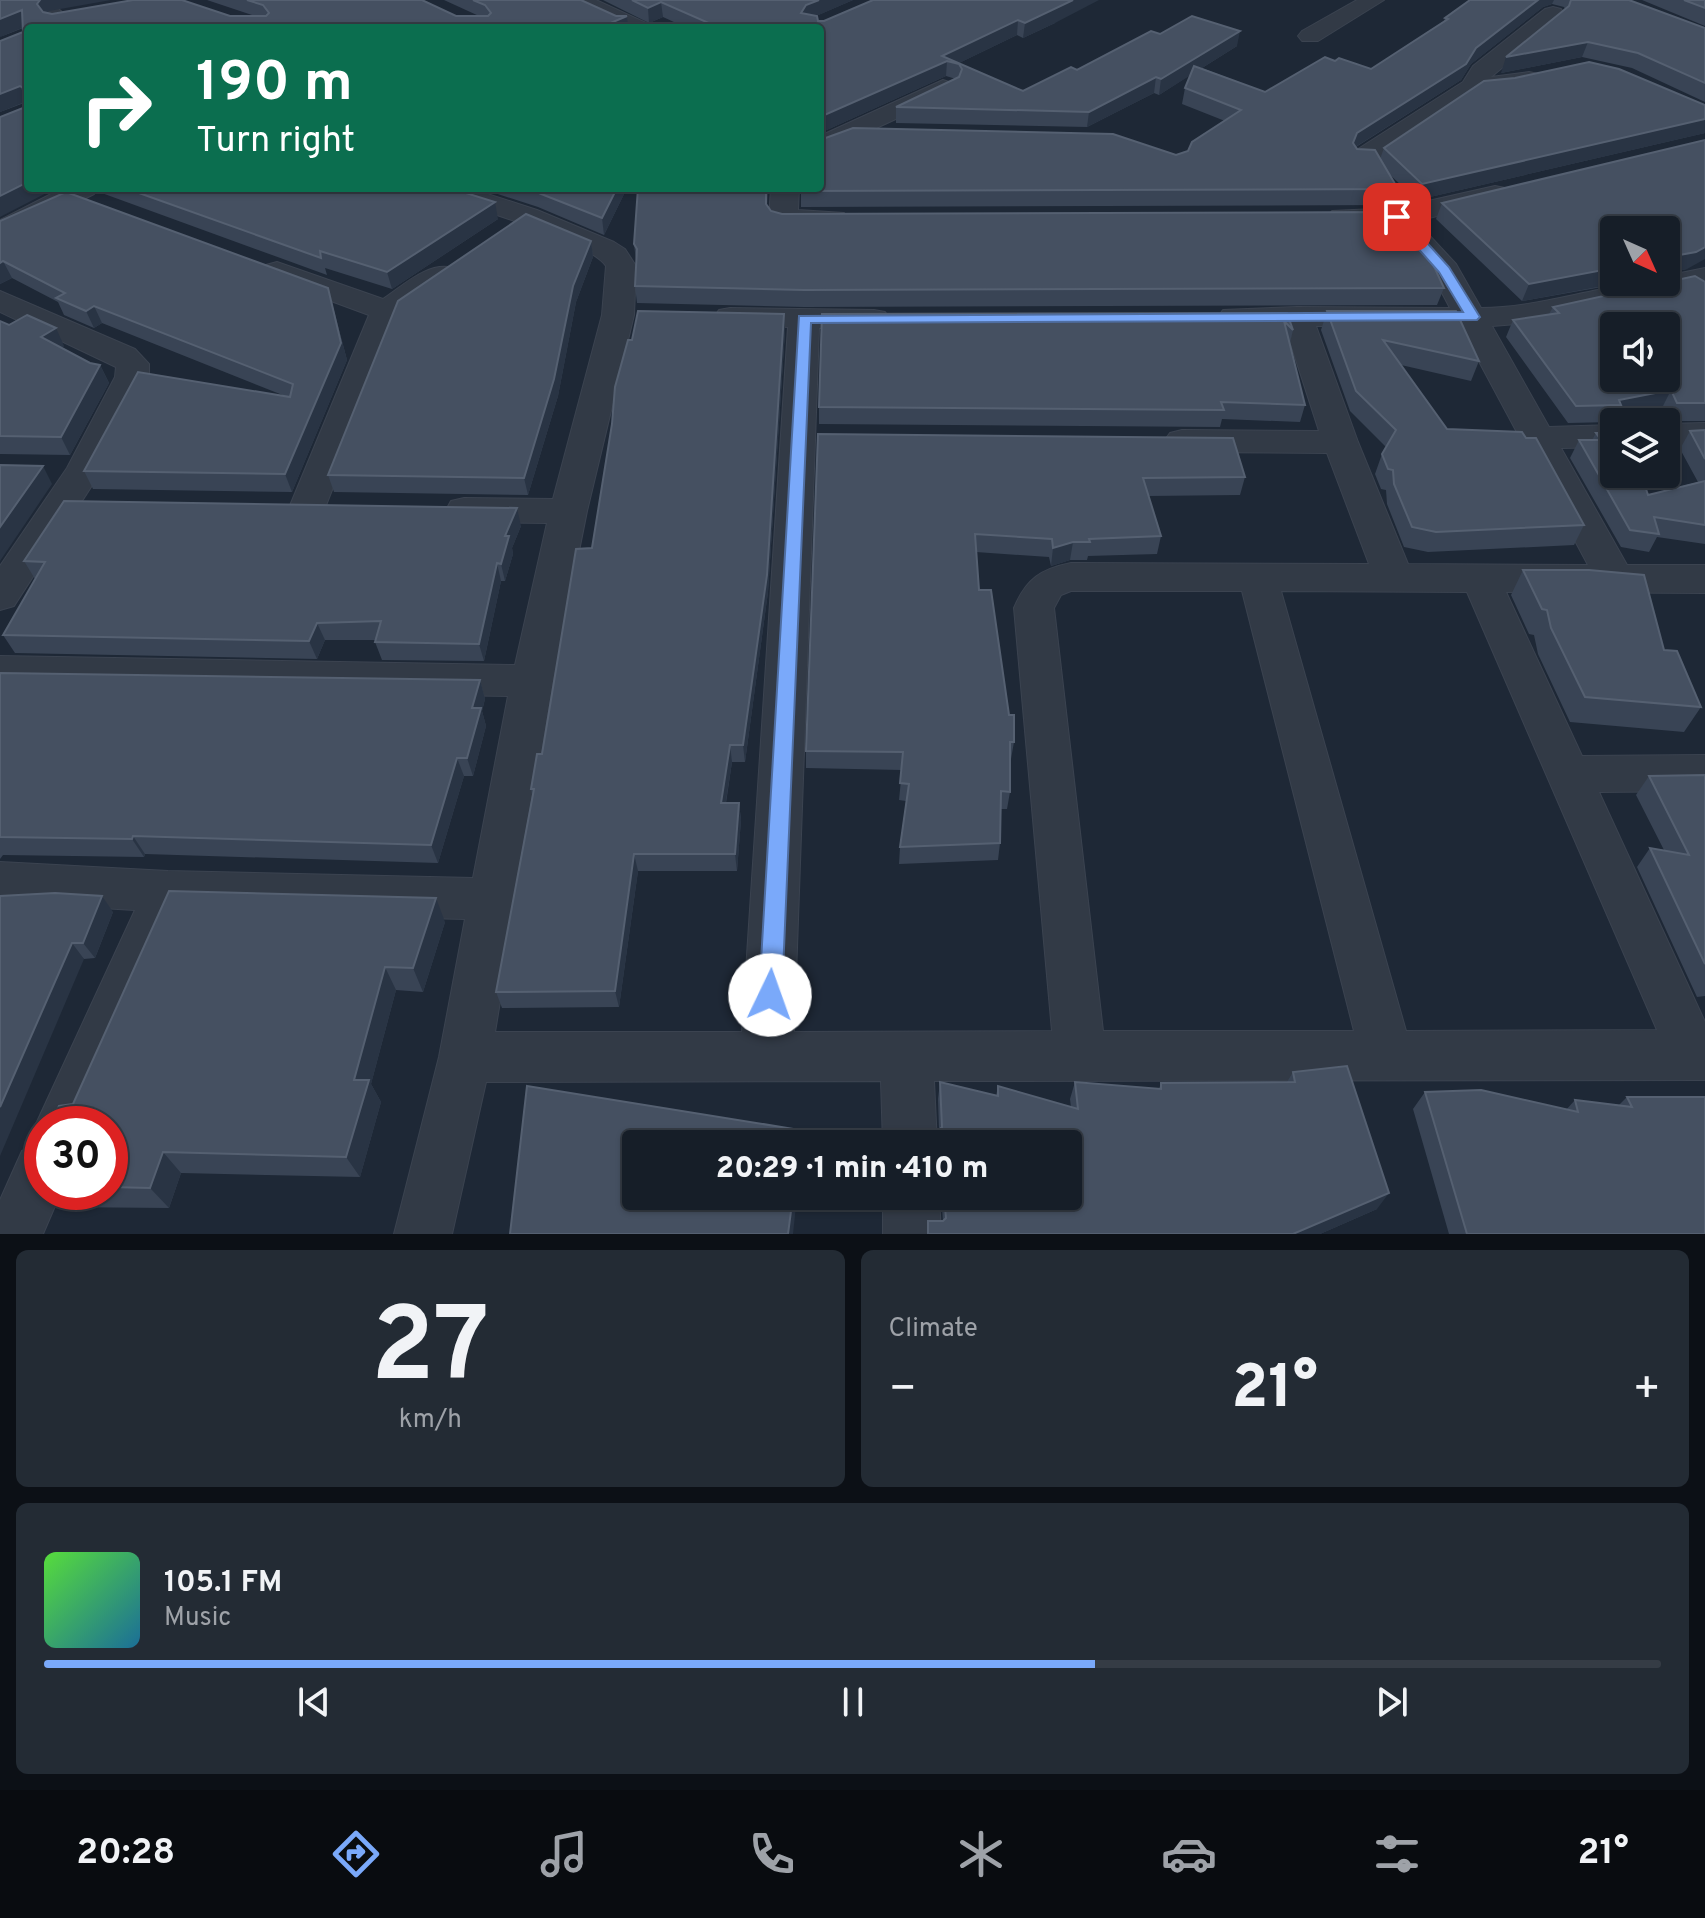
<!DOCTYPE html>
<meta charset="utf-8">
<style>
:root{--surface:#161e28;--page:#232b34;--text:#f1f3f6;--muted:#9ea2a8;--line:#353c45;--accent:#7aa9fa}
body{margin:0;font-family:Overpass,sans-serif;background:var(--page);color:var(--text);height:100vh;display:flex;flex-direction:column;font-size:30px;white-space:nowrap}
*{box-sizing:border-box;margin:0}
p{font-size:26px;color:var(--muted)}
.icon{flex:none;width:44px;height:44px;fill:none;stroke:currentColor;stroke-width:2;stroke-linecap:round;stroke-linejoin:round}
.map{position:relative;height:1234px;overflow:hidden}
.sheet{display:flex;flex-direction:column;gap:16px;padding:16px;background:#0c1016;flex:1}
.sheet>*{flex:none}
.guide{position:absolute;left:24px;top:24px;width:800px;height:168px;border-radius:8px;box-shadow:0 2px 6px #0004,0 0 0 2px var(--line);background:#0b6e4f;color:#fff;overflow:hidden}
.needle{width:52px;rotate:135deg}
.tools{position:absolute;left:1600px;top:216px;display:grid;gap:16px}
.tools a{display:grid;place-items:center;width:80px;height:80px;border-radius:8px;background:var(--surface);box-shadow:0 2px 6px #0004,0 0 0 2px var(--line);font-size:40px}
.speed{position:absolute;left:24px;top:1106px;display:flex;gap:16px;font-size:40px;font-weight:700;text-align:center}
.speed>*{display:grid;place-content:center;width:104px;height:104px;border-radius:50%;background:var(--surface);box-shadow:0 2px 6px #0004,0 0 0 2px var(--line);line-height:1}
.speed .limit{border:12px solid #d22;background:#fff;color:#111}
.pin{position:absolute;display:grid;place-items:center;width:68px;height:68px;color:#fff;margin:-34px;border-radius:16px;box-shadow:0 4px 12px #0006}
.me{position:absolute;width:88px;margin:-44px;rotate:3deg;stroke-linejoin:round;filter:drop-shadow(0 0 6px #0008)}
.turn{display:flex;align-items:center;gap:28px;height:168px;padding:0 40px;font-size:36px}
.turn .icon{width:104px;height:104px;stroke-width:2.5}
.turn b{display:block;font-size:56px;line-height:68px}
.big{font-size:60px;font-weight:800;line-height:1.1}
.sheet .widget{flex:1;display:flex;flex-direction:column;justify-content:center;gap:12px;min-width:0;padding:0 28px;border-radius:12px;background:var(--page)}
.sheet .dial{align-items:center;gap:0}
.dial b{font-size:104px;line-height:1}
.song{display:flex;align-items:center;gap:24px}
.cover{width:96px;height:96px;border-radius:12px;background:linear-gradient(135deg,hsl(110 70% 55%),hsl(200 70% 35%))}
.played{height:8px;border-radius:4px;background:linear-gradient(90deg,var(--accent) 65%,var(--line) 65%)}
.keys{display:flex;justify-content:space-around;direction:ltr}
.heat{display:flex;justify-content:space-between;align-items:center;font-size:44px;direction:ltr}
.sheet .tiles{flex:1;display:grid;gap:16px;grid-template-columns:1fr 1fr}
.widget:last-child{grid-column:span 2}
.trip{position:absolute;left:622px;top:1130px;width:460px;height:80px;border-radius:8px;background:var(--surface);box-shadow:0 2px 6px #0004,0 0 0 2px var(--line);font-weight:800;line-height:80px;text-align:center}
.dock{display:flex;height:128px;justify-content:space-around;align-items:center;background:#090c10;color:var(--muted)}
.dock .icon{width:56px;height:56px}
.dock .on{color:var(--accent)}
.dock b{font-size:36px;color:var(--text)}
.map>svg:first-child{display:block}
.lines{fill:none;stroke-linecap:round;stroke-linejoin:round}
.minor-casing{stroke:#3b4350;stroke-width:2}
.minor{fill:#323a46;fill-rule:evenodd}
.wall{fill:#394455}
.shaded-wall{fill:#293444}
.building{fill:#455061;stroke:#556071;stroke-width:2;fill-rule:evenodd}
.route{fill:#7aa9fa;stroke:#4f6ea2;stroke-width:2}
</style>
<div class="map">
<svg width="1705" height="1234" viewBox="0 0 1705 1234">
<rect width="100%" height="100%" fill="#1e2836"/>
<g class="lines">
<defs>
<g id="minor">
<polygon points="23,0 48,0 70,19 59,28 29,28 42,18"/>
<polygon points="566,0 596,0 646,23 650,28 619,28 569,5"/>
<polygon points="1357,0 1384,0 1318,41 1302,41 1298,36 1302,31"/>
<polygon points="1553,7 1561,9 1564,14 1561,19 1491,77 1529,72 1538,74 1541,79 1538,84 1479,94 1375,163 1355,163 1351,157 1355,151 1463,82 1473,66 1545,9"/>
<polygon points="943,80 952,83 956,88 952,93 820,154 820,136"/>
<path d="M1495 186 1505 188 1509 194 1505 200 1416 221 1456 264 1481 308C1544 308 1604 282 1666 282V276L1705 268V286L1540 322 1492 326 1549 427 1614 425V447L1561 448 1627 565H1705V593L1506 592 1582 756 1705 755V791L1599 792 1705 1022V1080L934 1081 937 1144H883L881 1081 486 1082 452 1234H394L439 1057 465 919 183 912 90 1124H42V1139L36 1124 135 910 0 902V862L168 871 473 878 508 696 0 688V656L515 665 547 523 464 522 451 519 446 510 451 501 464 498 553 499 602 315 606 266C590 241 465 205 431 194L427 188H469L537 210 614 242 625 249 636 266 634 315 587 511 553 681 495 1032H742L788 327 719 324 714 317 719 310 730 308 874 310 885 312 890 319 885 326 874 328H819L794 1032 1052 1031 1014 608C1026 579 1041 569 1071 563L1369 564 1327 453 1182 452 1170 449 1164 441 1170 433 1182 430 1319 431 1285 326 1223 324 1218 317 1223 310 1297 307 1450 308 1432 274 1389 226 1332 223 1328 217 1332 211 1397 208ZM1316 326H1460L1588 565 1408 564 1358 442ZM1071 591H1242L1354 1031H1103L1054 608 1061 595ZM1281 591 1467 592 1657 1030 1406 1031Z"/>
<polygon points="63,188 98,188 94,194 0,241 0,220"/>
<polygon points="771,188 799,188 798,210 844,213 848,219 844,225 834,228 773,225 769,219"/>
<path d="M277 262 383 299C403 286 428 261 453 268L457 274 453 280 400 316 325 508 320 517 307 520 294 517 289 508 369 315 266 277 262 271 266 265Z"/>
<polygon points="0,291 135,349 149,364 149,377 102,470 14,606 0,610 0,566 67,468 115,377 116,367 0,312"/>
<polygon points="1705,423 1705,445 1666,446 1666,424"/>
<polygon points="42,1143 42,1192 61,1192 43,1234 0,1234 0,1200 22,1151"/>
<polygon points="883,1196 939,1196 941,1234 883,1234"/>
</g>
</defs>
<use href="#minor" class="minor-casing"/>
<use href="#minor" class="minor"/>
</g>
<g class="wall">
<polygon points="207,0 422,0 456,16 479,16 444,0 581,0 616,16 28,28 28,188 24,103 0,112 0,41 23,32 23,28 0,37 49,11 48,13 52,14 255,16"/>
<polygon points="603,0 853,0 816,16 818,21 824,21 872,0 1055,23 1023,38 1017,35 959,63 1023,91 1077,70 1160,34 1237,46 1202,68 1265,92 1335,61 1371,69 1444,21 1445,18 1470,0 1629,0 1705,28 1705,102 1632,68 1582,57 1501,73 1565,9 1564,7 1552,4 1543,7 1471,64 1461,80 1356,147 1380,159 1384,148 1705,105 1705,133 1417,200 1388,173 1398,189 1392,205 801,207 801,188 1176,155 1188,151 1225,121 1182,104 1185,88 1190,75 1159,95 1154,93 1087,127 896,123 896,107 956,79 946,76 820,133 820,28 687,28 663,17 649,23"/>
<polygon points="1642,0 1705,0 1705,26"/>
<polygon points="1705,140 1687,269 1666,273 1666,230 1614,230 1614,282 1630,282 1522,301 1436,219 1442,203"/>
<polygon points="97,188 450,188 498,219 392,289 325,268 327,275 99,192"/>
<polygon points="479,188 627,188 604,235 538,207"/>
<polygon points="638,188 768,188 767,206 771,211 782,214 1444,288 1437,305 804,307 637,303 635,286 636,261 634,244"/>
<polygon points="0,221 328,288 347,360 292,492 93,489 84,471 285,396 102,323 94,328 64,315 58,302 12,278 0,284"/>
<polygon points="591,241 593,257 576,302 558,396 528,495 334,492 328,475"/>
<polygon points="1705,282 1705,421 1668,421 1662,408 1615,417 1612,422 1568,423 1506,337 1513,320 1549,314 1553,307"/>
<polygon points="1327,311 1479,361 1471,381 1401,365 1447,429 1584,525 1574,545 1428,552 1404,547 1387,504 1386,490 1381,489 1375,474 1382,454 1386,447 1350,411 1321,330"/>
<polygon points="1287,313 1293,330 1290,343 1305,405 1300,422 1222,419 1220,427 819,424 819,407"/>
<polygon points="784,314 785,331 768,592 745,762 732,762 726,803 739,803 741,820 737,871 638,871 619,1007 502,1008 496,992 532,795 531,789 542,754 592,548 632,340"/>
<polygon points="0,321 9,325 64,346 61,348 90,363 100,365 109,383 70,455 0,454"/>
<polygon points="1705,430 1705,544 1657,537 1649,552 1621,547 1570,458 1579,440 1592,440 1596,433 1648,495 1698,482 1680,449 1690,431"/>
<polygon points="818,434 1245,477 1240,495 1148,496 1161,536 1157,554 1088,556 1087,560 1070,560 1051,566 1049,557 976,552 979,590 1014,742 1011,759 1010,759 1010,792 1007,809 1001,809 1000,843 998,860 899,864 900,847 906,801 899,800 902,770 806,768 806,751"/>
<polygon points="521,526 512,548 513,554 505,581 501,581 484,661 382,660 375,642 376,640 325,640 317,659 15,653 3,635 35,579 24,561"/>
<polygon points="1523,570 1664,650 1701,707 1684,732 1570,722 1538,654 1534,635 1529,634 1511,595"/>
<polygon points="0,673 480,680 485,699 482,711 486,726 473,776 464,776 438,863 145,854 144,857 3,855 0,859"/>
<polygon points="1705,775 1705,996 1697,997 1637,867 1650,848 1664,850 1636,795 1649,776"/>
<polygon points="0,896 113,912 95,958 84,959"/>
<polygon points="445,922 423,992 396,990 371,1084 381,1102 360,1177 181,1173 169,1208 58,1207 36,1187 40,1176 32,1169 42,1145 42,1192 110,1192 110,1124 73,1104"/>
<polygon points="1293,1072 1377,1209 1320,1234 927,1234 928,1221 943,1221 941,1196 1068,1196 1068,1144 923,1144 925,1130 939,1130 938,1099 940,1082 996,1096 998,1086 1071,1107 1070,1099 1075,1082 1159,1089 1161,1083 1287,1082"/>
<polygon points="1425,1092 1566,1110 1575,1100 1619,1105 1627,1097 1705,1234 1449,1234 1413,1109"/>
</g>
<g class="shaded-wall">
<polygon points="40,0 111,0 49,11 43,19 37,4"/>
<polygon points="819,0 853,0 807,20 801,13 806,5"/>
<polygon points="1073,0 1099,0 1055,23 1023,38 1025,23"/>
<polygon points="1538,0 1554,0 1552,4 1543,7 1471,64 1461,80 1352,149 1353,143 1357,133 1476,48"/>
<polygon points="661,2 663,17 649,23 648,8"/>
<polygon points="22,10 29,25 0,37 0,19"/>
<polygon points="627,16 628,28 599,28"/>
<polygon points="1018,20 1017,35 957,64 947,61 946,76 820,133 820,117 942,56"/>
<polygon points="1240,31 1237,46 1159,95 1161,79"/>
<polygon points="1588,42 1582,57 1501,73 1506,57"/>
<polygon points="1156,77 1154,93 1087,127 1089,112"/>
<polygon points="20,86 27,101 0,112 0,94"/>
<polygon points="1705,119 1705,133 1417,200 1422,184"/>
<polygon points="28,182 28,188 56,188 0,217 0,196"/>
<polygon points="617,188 627,188 604,235 602,218"/>
<polygon points="495,202 498,219 392,289 387,272"/>
<polygon points="591,241 593,257 576,302 558,396 528,495 524,478 573,286"/>
<polygon points="1705,247 1705,259 1687,269 1666,273 1674,256"/>
<polygon points="3,261 12,278 0,284 0,263"/>
<polygon points="1614,268 1614,282 1620,282 1619,283 1522,301 1529,284"/>
<polygon points="328,288 347,360 292,492 285,474"/>
<polygon points="94,306 102,323 94,328 86,311"/>
<polygon points="784,314 785,331 768,592 745,762 743,745"/>
<polygon points="56,328 64,346 50,354 41,337"/>
<polygon points="100,365 109,383 70,455 61,437"/>
<polygon points="1671,390 1662,408 1615,417 1621,405 1619,400"/>
<polygon points="43,466 52,484 0,561 0,527"/>
<polygon points="517,508 521,526 512,548 513,554 505,581 501,564 505,536"/>
<polygon points="1073,542 1070,560 1051,566 1053,548"/>
<polygon points="497,563 501,581 484,661 479,644"/>
<polygon points="317,623 325,640 317,659 309,641"/>
<polygon points="480,680 485,699 482,711 486,726 473,776 467,758 472,708"/>
<polygon points="730,745 732,762 723,820 721,803"/>
<polygon points="457,758 464,776 438,863 431,845"/>
<polygon points="739,803 741,820 737,871 735,854"/>
<polygon points="133,836 145,854 144,857 132,839"/>
<polygon points="634,854 638,871 619,1007 615,991"/>
<polygon points="102,896 113,912 95,958 83,943"/>
<polygon points="436,898 445,922 423,992 413,968"/>
<polygon points="72,943 84,959 0,1156 0,1107"/>
<polygon points="385,967 396,990 371,1084 381,1102 360,1177 346,1157 354,1080"/>
<polygon points="163,1152 181,1173 169,1208 150,1188"/>
<polygon points="1389,1193 1377,1209 1320,1234 1293,1234"/>
<polygon points="793,1196 797,1196 793,1234 788,1234"/>
</g>
<g class="building">
<polygon points="0,0 40,0 37,4 43,12 52,14 133,0 182,0 230,16 266,16 269,13 263,5 247,0 422,0 456,16 488,16 491,13 485,5 473,0 581,0 616,16 627,16 599,28 28,28 28,182 0,196 0,117 23,108 24,88 20,86 0,94 0,41 23,32 22,10 0,19"/>
<polygon points="632,0 819,0 806,5 801,13 817,16 818,21 824,21 873,0 1073,0 1025,23 1018,20 942,56 1023,91 1071,67 1077,70 1151,31 1160,34 1192,16 1240,31 1161,79 1156,77 1089,112 896,107 959,77 962,69 959,64 947,61 820,117 820,28 720,28 661,2 648,8"/>
<polygon points="1470,0 1538,0 1476,48 1466,64 1357,133 1353,143 1357,149 1375,150 1398,189 801,191 801,188 820,188 820,140 853,128 1113,134 1176,155 1188,151 1192,142 1241,110 1185,88 1194,66 1265,92 1325,57 1335,61 1339,58 1371,69 1448,19 1445,18"/>
<polygon points="1571,0 1629,0 1705,28 1705,83 1638,53 1588,42 1506,57 1569,6"/>
<polygon points="1684,0 1705,0 1705,8"/>
<polygon points="1589,62 1619,69 1705,105 1705,119 1422,184 1384,148 1484,81 1515,78"/>
<polygon points="1705,140 1705,247 1696,252 1674,256 1671,262 1666,263 1666,230 1614,230 1614,268 1529,284 1442,203"/>
<polygon points="125,188 450,188 495,202 387,272 320,251 321,258"/>
<polygon points="526,188 617,188 602,218"/>
<polygon points="638,188 766,188 766,204 771,211 782,214 1393,212 1425,247 1444,288 804,290 635,286 637,249 634,244"/>
<polygon points="66,192 328,288 341,343 285,474 84,471 138,372 290,397 293,384 94,306 86,311 56,298 65,293 3,261 0,263 0,221"/>
<polygon points="526,214 591,241 573,286 554,379 524,478 328,475 398,301"/>
<path d="M1695 276 1705 282V403H1677L1671 390 1619 400 1621 405 1576 406 1513 320 1559 313 1553 307ZM1614 326H1666V378H1614Z"/>
<polygon points="638,311 784,314 767,575 743,745 730,745 721,803 739,803 735,854 634,854 615,991 496,992 534,789 531,789 537,754 542,754 576,549 592,548 612,424 615,387 628,340 632,340"/>
<polygon points="1327,311 1456,311 1479,361 1383,340 1447,429 1522,432 1526,438 1536,438 1584,525 1436,532 1412,527 1394,484 1393,470 1388,469 1382,454 1396,430 1356,391"/>
<polygon points="1287,313 1293,330 1284,321 1305,405 1221,402 1224,410 819,407 822,314"/>
<polygon points="27,315 56,328 41,337 90,363 100,365 61,437 0,436 0,321 9,325"/>
<polygon points="1705,430 1705,459 1690,431"/>
<polygon points="1596,433 1614,433 1614,474 1641,474 1648,495 1705,481 1705,525 1654,517 1659,534 1630,530 1579,440 1601,440"/>
<polygon points="818,434 1233,438 1245,477 1143,478 1161,536 1089,539 1090,542 1073,542 1053,548 1052,539 975,534 979,590 991,590 1009,715 1014,715 1014,742 1010,742 1010,792 1001,791 1000,843 900,847 909,784 900,783 903,752 806,751"/>
<polygon points="0,465 43,466 0,527"/>
<polygon points="64,501 517,508 505,536 509,536 501,564 497,563 479,644 375,642 381,621 317,623 309,641 3,635 45,562 24,561"/>
<polygon points="1523,570 1589,570 1644,575 1664,650 1677,651 1701,707 1585,697 1551,628 1547,610 1542,609"/>
<polygon points="0,673 480,680 472,708 481,708 467,758 457,758 431,845 133,836 132,839 0,837"/>
<polygon points="1705,775 1705,964 1650,848 1689,855 1649,776"/>
<polygon points="169,891 436,898 413,968 385,967 354,1080 369,1080 346,1157 163,1152 150,1188 110,1187 110,1124 51,1124 59,1106 73,1104"/>
<polygon points="55,893 102,896 83,943 72,943 0,1107 0,896"/>
<polygon points="1347,1066 1389,1193 1293,1234 928,1234 928,1221 943,1221 946,1218 944,1196 1068,1196 1068,1144 925,1144 925,1130 939,1130 942,1127 940,1082 998,1096 998,1086 1078,1109 1075,1082 1161,1089 1161,1083 1295,1082 1293,1072"/>
<polygon points="527,1086 800,1130 798,1144 636,1144 636,1196 793,1196 788,1234 510,1234"/>
<polygon points="1481,1090 1578,1112 1575,1100 1632,1107 1627,1097 1705,1097 1705,1234 1467,1234 1425,1092"/>
<polygon points="42,1145 42,1171 32,1169"/>
<polygon points="42,1172 42,1187 36,1187"/>
</g>
<polygon class="route" points="1397,213 1401,214 1449,267 1480,317 1477,320 811,323 782,995 778,1002 770,1005 762,1002 759,995 799,316 1463,312 1439,272 1390,217"/>
</svg>
<div class="tools">
<a><svg class="needle" viewBox="-14 -14 28 28"><path d="M0-13l5 13h-10z" fill="#e53935"/><path d="M0 13l5-13h-10z" fill="#9ea2a8"/></svg></a>
<a><svg class="icon" aria-label="sound" viewBox="0 0 24 24"><path d="M4 9h4l5-4v14l-5-4H4zM17 9q2 3 0 6"/></svg></a>
<a><svg class="icon" aria-label="layers" viewBox="0 0 24 24"><path d="M12 4l9 5-9 5-9-5zM3 14l9 5 9-5"/></svg></a>
</div>
<div class="speed"><div class="limit">30</div></div>
<div class="pin" style="left:1397px;top:217px;background:#d93025"><svg class="icon" aria-label="arrive" viewBox="0 0 24 24"><path d="M6 21V4h12l-3 4 3 4H6"/></svg></div>
<svg class="me" style="left:770px;top:995px" viewBox="-20 -20 40 40"><circle r="19" fill="#fff"/><path d="M0-13L10 11 0 6-10 11z" fill="#7aa9fa"/></svg>
<div class="trip">20:29 · 1 min · 410 m</div>
<div class="guide">
<div class="turn"><svg class="icon" aria-label="right" viewBox="0 0 24 24"><path d="M7 20v-9h11M14 6l5 5-5 5"/></svg><div><b>190 m</b>Turn right</div></div>
</div>
</div>
<section class="sheet">
<div class="tiles">
<div class="widget dial"><b>27</b><p>km/h</p></div>
<div class="widget"><p>Climate</p>
<div class="heat"><a>−</a><b class="big">21°</b><a>+</a></div>
</div>
<div class="widget">
<div class="song"><i class="cover"></i><div><b>105.1 FM</b><p>Music</p></div></div>
<div class="played"></div>
<div class="keys"><svg class="icon" aria-label="previous" viewBox="0 0 24 24"><path d="M18 5L8 12l10 7zM5 5v14"/></svg><svg class="icon" aria-label="pause" viewBox="0 0 24 24"><path d="M8 5v14M16 5v14"/></svg><svg class="icon" aria-label="next" viewBox="0 0 24 24"><path d="M6 5l10 7-10 7zM19 5v14"/></svg></div>
</div>
</div>
</section>
<nav class="dock">
<b>20:28</b>
<svg class="icon on" aria-label="directions" viewBox="0 0 24 24"><path d="M12 3l9 9-9 9-9-9zM9 14v-3h6M13 9l2 2-2 2"/></svg>
<svg class="icon" aria-label="music" viewBox="0 0 24 24"><path d="M9 18V5l10-2v13"/><circle cx="6" cy="18" r="3"/><circle cx="16" cy="16" r="3"/></svg>
<svg class="icon" aria-label="phone" viewBox="0 0 24 24"><path d="M5 4h4l2 5-3 2q2 4 5 5l2-3 5 2v4C11 20 4 13 5 4z"/></svg>
<svg class="icon" aria-label="climate" viewBox="0 0 24 24"><path d="M12 3v18M4 7l16 10M4 17L20 7"/></svg>
<svg class="icon" aria-label="car" viewBox="0 0 24 24"><path d="M5 17H2v-5l4-1 3-4h7l3 4 3 1v5h-3M9 17h6M6 11h13"/><circle cx="7" cy="17" r="2"/><circle cx="17" cy="17" r="2"/></svg>
<svg class="icon" aria-label="filters" viewBox="0 0 24 24"><path d="M4 7h16M4 17h16"/><circle cx="9" cy="7" r="2"/><circle cx="15" cy="17" r="2"/></svg>
<b>21°</b>
</nav>
